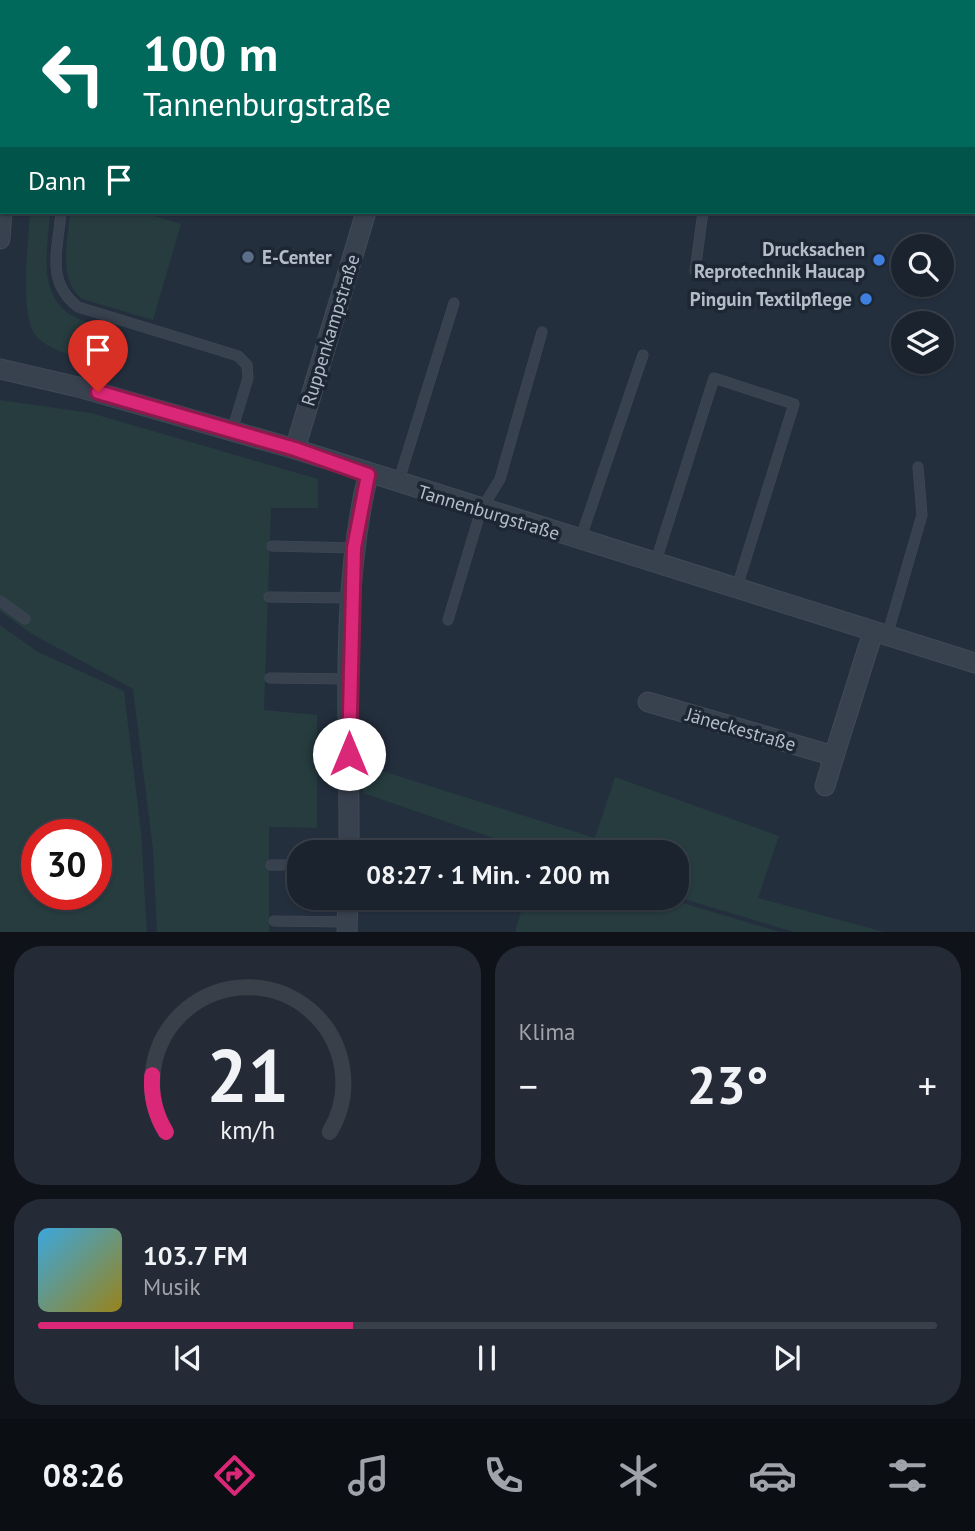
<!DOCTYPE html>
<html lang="de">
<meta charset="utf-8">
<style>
:root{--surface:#1b232e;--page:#242b36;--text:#f1f3f6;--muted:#a0a4aa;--line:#39404a;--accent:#db2777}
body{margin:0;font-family:"PT Sans",sans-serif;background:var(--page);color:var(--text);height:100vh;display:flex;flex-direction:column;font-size:26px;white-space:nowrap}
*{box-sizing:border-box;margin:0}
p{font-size:23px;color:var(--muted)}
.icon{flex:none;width:38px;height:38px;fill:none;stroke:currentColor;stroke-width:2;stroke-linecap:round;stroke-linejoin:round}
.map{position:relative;height:932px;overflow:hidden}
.panel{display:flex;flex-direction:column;gap:14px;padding:14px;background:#0f1319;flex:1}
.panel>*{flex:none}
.hud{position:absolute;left:0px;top:0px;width:976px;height:214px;box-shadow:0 2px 5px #0004,0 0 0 2px var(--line);background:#00695c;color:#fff;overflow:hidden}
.controls{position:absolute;left:891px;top:234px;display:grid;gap:14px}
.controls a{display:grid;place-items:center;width:63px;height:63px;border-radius:50%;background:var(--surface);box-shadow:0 2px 5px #0004,0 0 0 2px var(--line);font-size:35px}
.speed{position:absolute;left:21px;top:819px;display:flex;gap:14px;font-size:35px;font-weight:700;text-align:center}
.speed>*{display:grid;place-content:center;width:91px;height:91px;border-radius:50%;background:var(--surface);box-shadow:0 2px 5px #0004,0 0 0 2px var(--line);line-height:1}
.speed .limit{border:10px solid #d22;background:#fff;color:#111}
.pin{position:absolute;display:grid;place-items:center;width:60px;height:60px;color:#fff;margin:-72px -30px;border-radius:50% 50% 50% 0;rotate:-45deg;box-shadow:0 0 7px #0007}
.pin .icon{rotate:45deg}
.me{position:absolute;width:77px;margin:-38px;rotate:0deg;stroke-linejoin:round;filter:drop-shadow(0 0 5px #0008)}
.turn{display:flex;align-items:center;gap:24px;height:147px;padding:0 28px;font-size:32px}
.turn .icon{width:91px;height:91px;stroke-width:2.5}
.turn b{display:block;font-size:49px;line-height:60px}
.then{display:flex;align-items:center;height:66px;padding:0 28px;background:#0003;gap:14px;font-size:26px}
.big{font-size:52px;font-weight:700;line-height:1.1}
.panel .card{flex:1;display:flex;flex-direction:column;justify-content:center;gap:10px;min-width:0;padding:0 24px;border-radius:28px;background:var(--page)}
.panel .dial{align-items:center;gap:0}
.dial svg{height:182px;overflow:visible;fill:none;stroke:var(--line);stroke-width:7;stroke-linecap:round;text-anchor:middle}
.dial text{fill:var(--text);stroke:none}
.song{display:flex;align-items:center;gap:21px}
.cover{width:84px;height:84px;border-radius:10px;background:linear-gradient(135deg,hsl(200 70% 55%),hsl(50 70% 35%))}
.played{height:7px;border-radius:4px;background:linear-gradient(90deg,var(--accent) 35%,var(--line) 35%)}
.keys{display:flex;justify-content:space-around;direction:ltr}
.heat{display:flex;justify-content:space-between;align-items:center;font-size:38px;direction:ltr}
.panel .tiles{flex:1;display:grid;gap:14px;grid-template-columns:1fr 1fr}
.card:last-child{grid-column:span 2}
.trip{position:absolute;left:287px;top:840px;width:402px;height:70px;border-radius:28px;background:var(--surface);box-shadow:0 2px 5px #0004,0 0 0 2px var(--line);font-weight:700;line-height:70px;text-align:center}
.tabs{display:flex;height:112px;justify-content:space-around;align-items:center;background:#0b0e12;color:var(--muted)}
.tabs .icon{width:49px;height:49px}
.tabs .selected{color:var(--accent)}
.tabs b{font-size:32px;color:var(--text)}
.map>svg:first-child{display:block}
.green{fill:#263c3f;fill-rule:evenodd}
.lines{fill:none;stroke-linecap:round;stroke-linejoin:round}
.lane-casing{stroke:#414a57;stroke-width:11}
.street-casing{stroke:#414a57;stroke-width:21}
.lane{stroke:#38414e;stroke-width:10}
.street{stroke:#38414e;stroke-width:19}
.route-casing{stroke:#8e194d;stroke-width:18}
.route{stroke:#db2777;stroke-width:12}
.service-dot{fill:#5c6f8a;stroke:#1d2633;stroke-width:2.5}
.shop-dot{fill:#3f7fe0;stroke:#1d2633;stroke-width:2.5}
.labels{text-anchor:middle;stroke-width:7;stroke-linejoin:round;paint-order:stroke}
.poi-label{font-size:19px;font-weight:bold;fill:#b4bcc9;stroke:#1d2633;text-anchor:end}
.street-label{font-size:19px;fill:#b4bcc9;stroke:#1d2633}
</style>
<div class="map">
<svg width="975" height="933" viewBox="0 0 975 933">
<rect width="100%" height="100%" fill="#242f3e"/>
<g class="green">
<path d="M30 212H50C48 248 36 295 73 316 87 324 106 327 120 332L111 364C88 358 58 356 39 339 17 320 29 241 30 212Z"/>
<path d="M70 212H141L181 224 153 320 82 299C57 279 68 240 70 212Z"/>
<polygon points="0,400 91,413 318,479 318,508 271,508 264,710 317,715 317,828 269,827 269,932 157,932 153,849 133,689 32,634 0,611"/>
<path d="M0 625 38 652 124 691 141 832 147 932H0ZM37 835H96V894H37Z"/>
<polygon points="363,765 595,838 615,777 779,836 758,898 884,932 794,932 677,897 677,852 534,852 363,793"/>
<polygon points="525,898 666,898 780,932 515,932"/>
</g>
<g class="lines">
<defs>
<g id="lane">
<polyline points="324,0 329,2"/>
<polyline points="113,2 113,0"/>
<polyline points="482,2 482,0"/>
<path d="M61 212C58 250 45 281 78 307L219 350 238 356 247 365 248 378 232 431"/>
<polyline points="695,271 703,212"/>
<polyline points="398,483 454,303"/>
<polyline points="580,540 643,355"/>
<polyline points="272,546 354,548"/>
<polyline points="655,564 714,378 794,404 736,590"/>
<polyline points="269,597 352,598"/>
<polyline points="0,601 25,619"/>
<polyline points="448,620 481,510 500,479 542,332"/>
<polyline points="887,636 922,515 918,467"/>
<polyline points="270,678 350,679"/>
<polyline points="271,865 299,865"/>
<polyline points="274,921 348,922"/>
</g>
<g id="street">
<polyline points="54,2 54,0"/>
<polyline points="0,239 2,211"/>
<polyline points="0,369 78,387 295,449 975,663"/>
<polyline points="295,449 366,212"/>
<polyline points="648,702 834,756 873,632"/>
<polyline points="825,786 834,756"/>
<path d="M349 852C350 727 339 597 368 475"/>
<polyline points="347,933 348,898"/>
</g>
</defs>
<use href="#lane" class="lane-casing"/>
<use href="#street" class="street-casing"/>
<use href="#lane" class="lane"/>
<use href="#street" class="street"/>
</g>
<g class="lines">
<defs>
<polyline id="route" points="98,392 295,449 368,475 354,548 349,754"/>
</defs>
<use href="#route" class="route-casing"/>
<use href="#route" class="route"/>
</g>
<circle class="service-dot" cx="248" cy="257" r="7"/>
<g class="shop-dot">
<circle cx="879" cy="260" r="7"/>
<circle cx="866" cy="299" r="7"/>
</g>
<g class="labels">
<g class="poi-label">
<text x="865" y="256">Drucksachen<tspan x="865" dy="22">Reprotechnik Haucap</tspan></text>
<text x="262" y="264" text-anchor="start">E-Center</text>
<text x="852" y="306">Pinguin Textilpflege</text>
</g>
<g class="street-label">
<text transform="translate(330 330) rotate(-73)" y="7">Ruppenkampstraße</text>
<text transform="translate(489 512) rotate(17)" y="7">Tannenburgstraße</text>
<text transform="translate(741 729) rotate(16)" y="7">Jäneckestraße</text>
</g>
</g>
</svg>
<div class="controls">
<a><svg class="icon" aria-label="search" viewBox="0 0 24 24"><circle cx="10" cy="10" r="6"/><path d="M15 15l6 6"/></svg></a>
<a><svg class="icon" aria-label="layers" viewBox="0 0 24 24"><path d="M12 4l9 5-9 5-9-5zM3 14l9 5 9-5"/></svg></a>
</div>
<div class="speed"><div class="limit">30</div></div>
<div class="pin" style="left:98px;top:392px;background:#d93025"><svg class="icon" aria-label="arrive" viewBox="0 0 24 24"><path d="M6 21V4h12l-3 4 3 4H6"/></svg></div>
<svg class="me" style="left:349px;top:754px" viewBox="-20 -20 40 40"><circle r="19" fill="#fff"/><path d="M0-13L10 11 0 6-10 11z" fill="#db2777"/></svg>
<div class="trip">08:27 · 1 Min. · 200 m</div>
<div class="hud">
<div class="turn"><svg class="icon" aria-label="left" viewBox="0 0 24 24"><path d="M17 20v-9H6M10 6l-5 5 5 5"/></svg><div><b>100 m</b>Tannenburgstraße</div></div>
<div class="then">Dann<svg class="icon" aria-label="arrive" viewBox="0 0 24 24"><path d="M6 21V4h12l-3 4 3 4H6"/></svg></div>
</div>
</div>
<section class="panel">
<div class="tiles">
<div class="card dial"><svg viewBox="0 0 100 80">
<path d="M14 69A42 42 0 1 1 86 69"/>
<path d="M14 69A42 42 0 0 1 8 44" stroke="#db2777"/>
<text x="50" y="56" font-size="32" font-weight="700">21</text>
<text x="50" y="72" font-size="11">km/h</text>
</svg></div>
<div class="card"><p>Klima</p>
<div class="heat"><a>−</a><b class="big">23°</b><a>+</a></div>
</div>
<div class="card">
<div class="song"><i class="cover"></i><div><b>103.7 FM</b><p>Musik</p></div></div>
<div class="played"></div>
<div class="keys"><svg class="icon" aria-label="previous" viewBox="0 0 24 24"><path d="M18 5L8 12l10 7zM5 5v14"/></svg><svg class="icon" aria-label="pause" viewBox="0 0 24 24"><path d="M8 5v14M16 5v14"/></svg><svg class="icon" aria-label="next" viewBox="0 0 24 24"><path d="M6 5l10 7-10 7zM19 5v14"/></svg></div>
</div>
</div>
</section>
<nav class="tabs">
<b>08:26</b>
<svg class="icon selected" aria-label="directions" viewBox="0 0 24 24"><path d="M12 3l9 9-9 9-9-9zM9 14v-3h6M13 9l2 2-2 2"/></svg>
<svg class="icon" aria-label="music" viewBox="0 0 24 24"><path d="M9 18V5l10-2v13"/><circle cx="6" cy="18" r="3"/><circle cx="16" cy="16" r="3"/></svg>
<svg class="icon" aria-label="phone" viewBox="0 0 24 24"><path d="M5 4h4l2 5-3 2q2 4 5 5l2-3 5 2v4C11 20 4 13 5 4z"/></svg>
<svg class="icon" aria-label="climate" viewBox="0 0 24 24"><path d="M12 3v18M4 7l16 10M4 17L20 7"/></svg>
<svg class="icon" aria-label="car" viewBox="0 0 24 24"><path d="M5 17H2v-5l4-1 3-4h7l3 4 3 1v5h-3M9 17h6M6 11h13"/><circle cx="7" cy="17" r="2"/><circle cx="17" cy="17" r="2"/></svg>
<svg class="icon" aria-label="filters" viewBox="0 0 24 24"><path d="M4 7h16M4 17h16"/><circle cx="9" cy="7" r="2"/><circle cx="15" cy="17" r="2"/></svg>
</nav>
